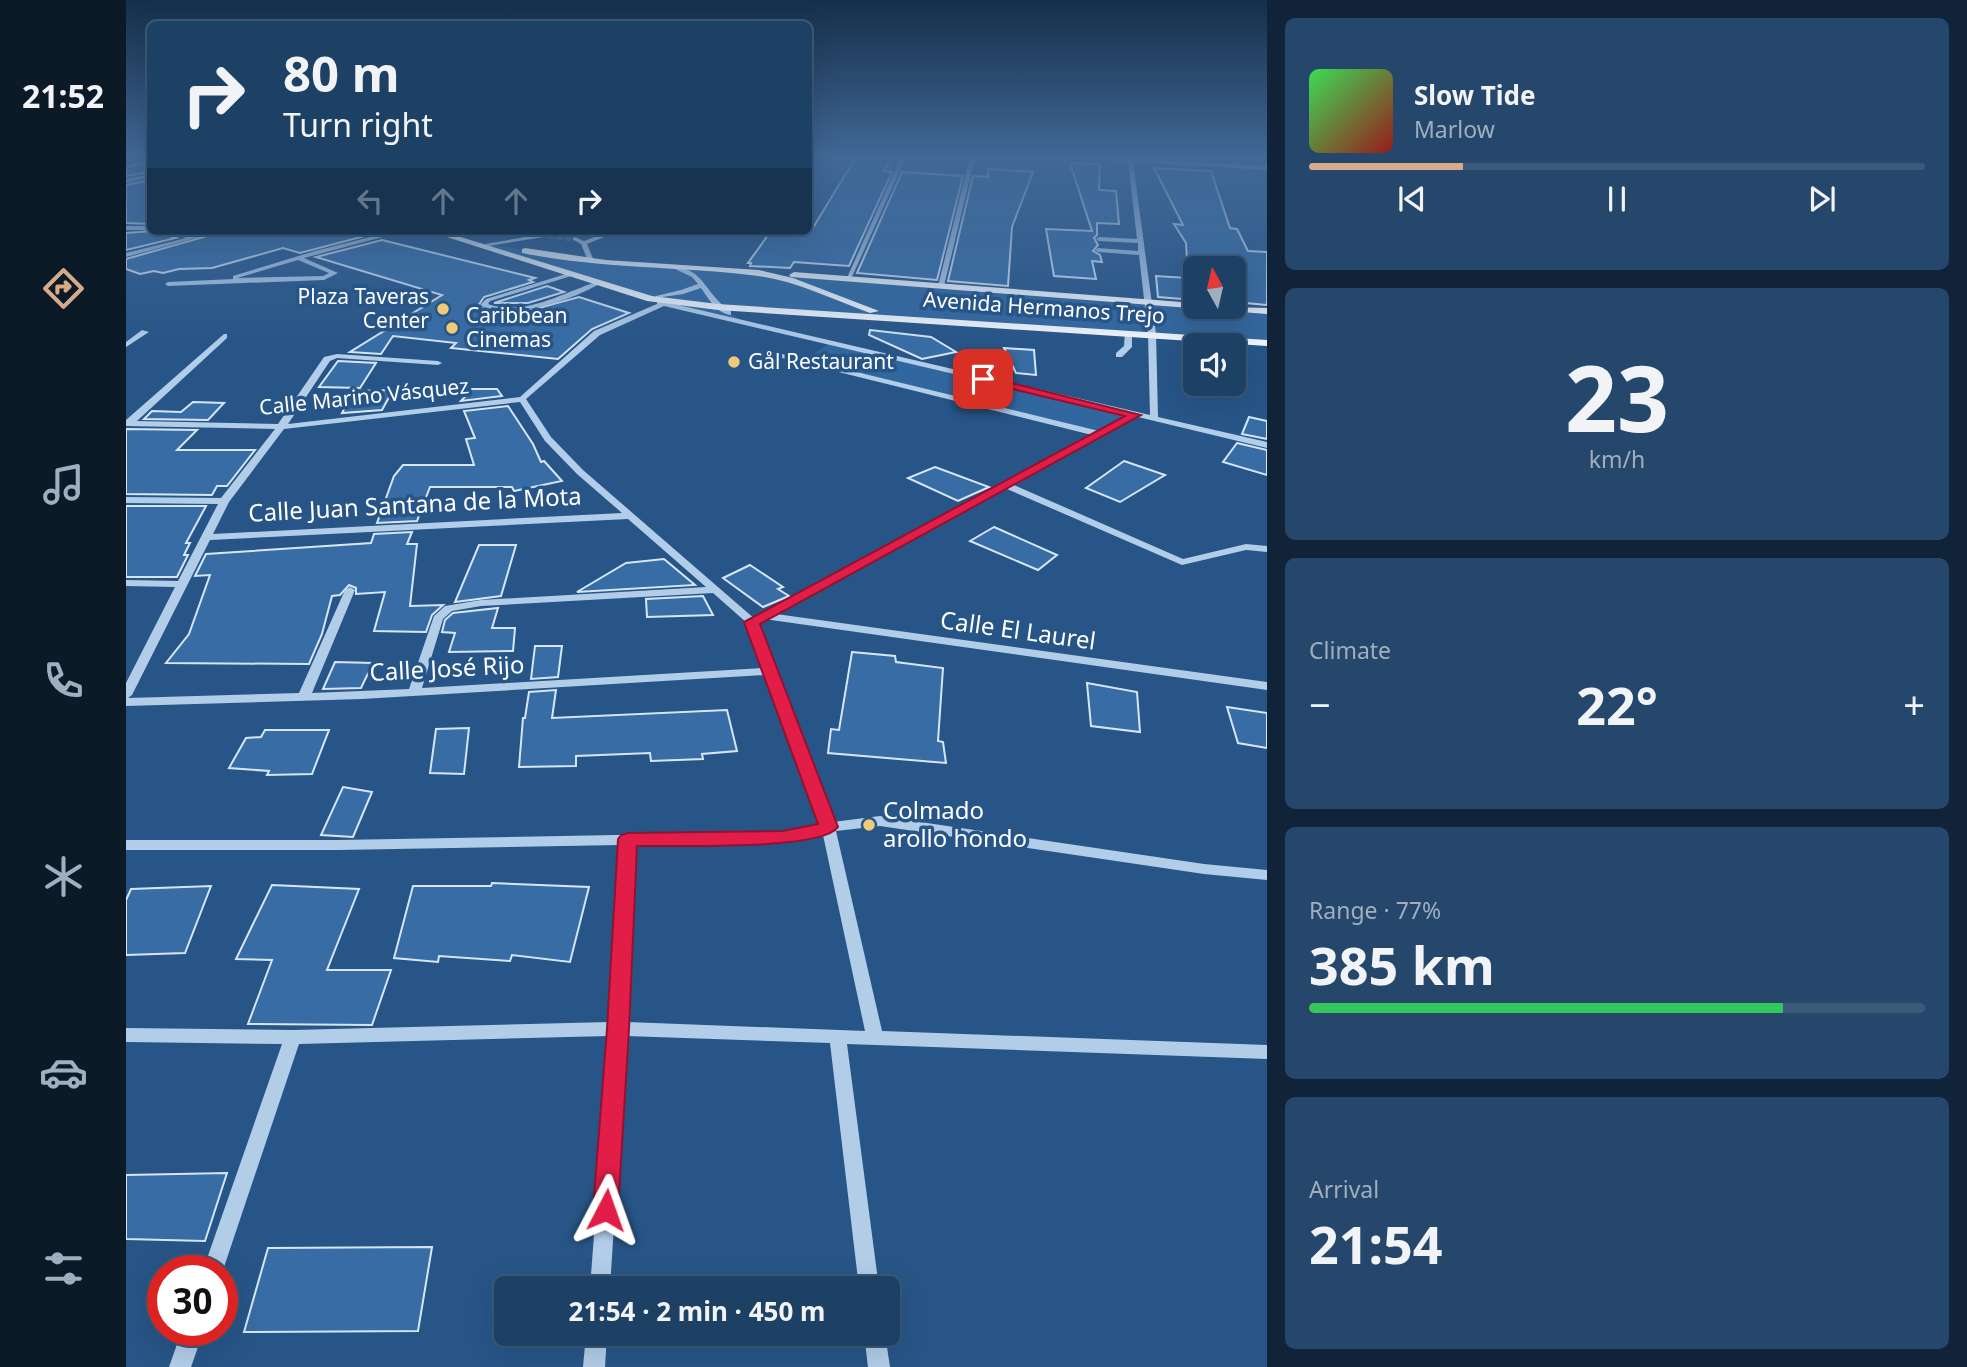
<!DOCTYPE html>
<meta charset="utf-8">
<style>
:root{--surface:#1d4065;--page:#25476b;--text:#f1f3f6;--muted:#a0afbf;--line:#3b5979;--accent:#d6ab8b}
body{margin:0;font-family:"Noto Sans",sans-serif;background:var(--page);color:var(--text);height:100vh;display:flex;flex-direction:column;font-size:26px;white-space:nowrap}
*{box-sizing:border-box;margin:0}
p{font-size:23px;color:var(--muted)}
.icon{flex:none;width:38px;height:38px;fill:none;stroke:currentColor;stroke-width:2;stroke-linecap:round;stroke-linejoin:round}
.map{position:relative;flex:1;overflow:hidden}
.sheet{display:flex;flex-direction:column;gap:18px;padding:18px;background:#102338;width:700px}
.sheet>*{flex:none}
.hud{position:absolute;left:21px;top:21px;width:665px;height:214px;border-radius:10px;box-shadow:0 7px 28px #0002,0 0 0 2px var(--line);background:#1d4065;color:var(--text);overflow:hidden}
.needle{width:46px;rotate:352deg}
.tools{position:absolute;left:1057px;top:256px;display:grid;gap:14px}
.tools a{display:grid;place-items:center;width:63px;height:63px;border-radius:10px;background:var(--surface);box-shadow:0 7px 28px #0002,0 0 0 2px var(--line);font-size:35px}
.speed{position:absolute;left:21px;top:1255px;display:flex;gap:14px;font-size:35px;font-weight:700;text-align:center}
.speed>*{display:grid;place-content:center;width:91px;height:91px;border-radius:50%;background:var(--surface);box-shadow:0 7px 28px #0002,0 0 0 2px var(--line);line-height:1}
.speed .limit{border:10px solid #d22;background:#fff;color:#111}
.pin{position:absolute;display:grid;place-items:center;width:60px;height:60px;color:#fff;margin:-30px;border-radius:14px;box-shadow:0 4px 10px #0006}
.me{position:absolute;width:77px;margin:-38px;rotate:4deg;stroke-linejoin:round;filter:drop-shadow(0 0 5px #0008)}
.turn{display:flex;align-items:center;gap:24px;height:147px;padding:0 21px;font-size:32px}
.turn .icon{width:91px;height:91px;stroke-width:2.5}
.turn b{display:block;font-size:49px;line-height:60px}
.lanes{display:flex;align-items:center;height:66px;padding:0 21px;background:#0003;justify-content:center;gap:35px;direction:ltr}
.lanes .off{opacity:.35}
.big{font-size:52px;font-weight:700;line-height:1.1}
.sheet .card{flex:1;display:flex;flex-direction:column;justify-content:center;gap:10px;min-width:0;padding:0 24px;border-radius:10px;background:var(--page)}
.sheet .dial{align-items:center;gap:0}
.dial b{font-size:91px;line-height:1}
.song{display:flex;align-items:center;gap:21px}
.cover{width:84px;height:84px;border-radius:10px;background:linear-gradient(135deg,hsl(130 70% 55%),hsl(0 70% 35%))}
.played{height:7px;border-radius:4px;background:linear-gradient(90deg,var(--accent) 25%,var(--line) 25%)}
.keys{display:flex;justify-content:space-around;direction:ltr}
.heat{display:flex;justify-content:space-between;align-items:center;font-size:38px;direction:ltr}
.charge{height:10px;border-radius:5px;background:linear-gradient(90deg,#34c759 77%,var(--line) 0)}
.trip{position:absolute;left:368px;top:1276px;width:406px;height:70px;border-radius:10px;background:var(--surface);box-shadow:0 7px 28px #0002,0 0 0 2px var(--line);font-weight:700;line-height:70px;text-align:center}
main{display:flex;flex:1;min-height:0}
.tabs{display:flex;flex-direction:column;width:126px;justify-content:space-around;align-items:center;background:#0c1a28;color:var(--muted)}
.tabs .icon{width:49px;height:49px}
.tabs .selected{color:var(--accent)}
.tabs b{font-size:32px;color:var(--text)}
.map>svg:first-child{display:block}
.green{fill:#31679f}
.building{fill:#376ca4;stroke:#d6e6f7;stroke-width:2}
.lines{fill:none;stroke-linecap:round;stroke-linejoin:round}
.minor-tunnel{stroke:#476e99;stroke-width:6;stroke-dasharray:6 2.5;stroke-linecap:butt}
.minor{fill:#b2cde8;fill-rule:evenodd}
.major{fill:#f5f9fe;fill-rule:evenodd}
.route{fill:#e11d48;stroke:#92132f;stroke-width:2}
.poi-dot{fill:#f1c978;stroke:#275587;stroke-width:2.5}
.labels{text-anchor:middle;stroke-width:7;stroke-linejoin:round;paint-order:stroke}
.far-poi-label{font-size:21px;fill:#fff;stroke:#275587;text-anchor:start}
.far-street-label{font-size:21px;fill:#fff;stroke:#275587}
.street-label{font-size:24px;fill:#fff;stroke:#275587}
.poi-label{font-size:24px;fill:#fff;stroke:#275587;text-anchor:start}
</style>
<main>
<nav class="tabs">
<b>21:52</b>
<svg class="icon selected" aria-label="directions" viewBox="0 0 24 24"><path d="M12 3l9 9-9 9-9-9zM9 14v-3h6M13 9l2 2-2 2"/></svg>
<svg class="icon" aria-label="music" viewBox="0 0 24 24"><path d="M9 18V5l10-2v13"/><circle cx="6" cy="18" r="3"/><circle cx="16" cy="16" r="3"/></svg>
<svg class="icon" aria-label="phone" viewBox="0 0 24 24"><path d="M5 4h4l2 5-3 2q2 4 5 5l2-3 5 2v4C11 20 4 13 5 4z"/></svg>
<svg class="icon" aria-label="climate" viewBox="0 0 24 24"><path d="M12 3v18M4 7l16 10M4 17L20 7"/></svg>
<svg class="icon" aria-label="car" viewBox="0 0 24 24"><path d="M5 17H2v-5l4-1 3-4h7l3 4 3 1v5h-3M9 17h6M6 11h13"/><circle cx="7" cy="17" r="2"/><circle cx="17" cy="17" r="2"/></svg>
<svg class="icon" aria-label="filters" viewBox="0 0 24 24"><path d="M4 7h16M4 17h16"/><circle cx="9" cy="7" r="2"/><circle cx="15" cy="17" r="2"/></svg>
</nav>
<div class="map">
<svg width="1141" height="1367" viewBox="0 0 1141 1367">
<rect width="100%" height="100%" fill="#275587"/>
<g class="green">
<polygon points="330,239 480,263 1141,311 1141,343 594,309 622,323 524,299"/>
<polygon points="704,343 1010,415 973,434 678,360"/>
</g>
<g class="building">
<polygon points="730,157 768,157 758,171 766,172 723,266 668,262 664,268 624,266 625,263 622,263 645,231 685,231"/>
<polygon points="24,160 24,172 0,176 0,167"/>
<polygon points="944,163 974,164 973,190 990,191 993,224 971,223 971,235 968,238 972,245 967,251 974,255 976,262 966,261 970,279 928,276 920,229 966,231"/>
<polygon points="1028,168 1085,171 1104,228 1111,229 1122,251 1141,252 1141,305 1108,302 1108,268 1069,268 1069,300 1032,297 1030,276 1062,278 1060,243 1048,224 1057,225"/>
<polygon points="862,169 907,172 886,227 882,286 822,281 847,176 862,177"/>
<polygon points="776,172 837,176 811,280 731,273"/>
<polygon points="24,180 24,224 0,223 0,185"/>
<polygon points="26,231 50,238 0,250 0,233"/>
<polygon points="99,231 220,231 239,236 174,253 157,248 86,268 53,269 37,273 28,271 14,274 0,269 0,259"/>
<polygon points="256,240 409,278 403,280 407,282 358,297 352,306 365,312 398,312 453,297 503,313 466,329 432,359 325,348 330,343 267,336 255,354 224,352 316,295 190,257"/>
<polygon points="421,286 438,292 402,303 368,303"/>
<polygon points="744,330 805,337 830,352 796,359 743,335"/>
<polygon points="878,348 908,350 910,375 890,373"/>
<polygon points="212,361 250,363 234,388 193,387"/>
<polygon points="346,389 371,389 376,396 335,401"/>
<polygon points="267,390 256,410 216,413 227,391"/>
<polygon points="67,402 98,403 82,420 18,419 26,411 55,412"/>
<polygon points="382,406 407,444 415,462 418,461 436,481 388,491 386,487 304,487 291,521 251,523 268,476 277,465 348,465 340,439 349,438 338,411"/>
<polygon points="1123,417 1141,421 1141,439 1116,434"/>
<polygon points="0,429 71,430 51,450 129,450 101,486 91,486 86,495 0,494"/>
<polygon points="1111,443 1141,450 1141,475 1097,462"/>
<polygon points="998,461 1039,475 994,502 960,488"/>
<polygon points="809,467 863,487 832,501 782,478"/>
<polygon points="0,506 80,506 60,543 64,543 58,555 62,555 51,577 0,577"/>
<polygon points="868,527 931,555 912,570 844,541"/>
<polygon points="286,532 281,544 291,544 284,606 317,605 306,615 300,632 248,631 259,592 230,594 230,588 223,585 214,595 206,596 196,634 183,664 40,663 63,634 84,575 69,576 80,554 245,543 248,534"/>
<polygon points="353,545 390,545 375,596 329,602"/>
<polygon points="538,559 569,585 451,592 500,563"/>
<polygon points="624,565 657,587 652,589 663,596 637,607 597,578"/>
<polygon points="577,596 587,615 521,617 520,599"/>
<polygon points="372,608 366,628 389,628 387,651 323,652 329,633 316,632 319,620 327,613"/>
<polygon points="409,646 436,646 432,677 405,679"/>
<polygon points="726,652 769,656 770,662 817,668 812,741 817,742 820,763 702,753 705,729 713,730"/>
<polygon points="209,662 247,663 235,688 197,689"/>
<polygon points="961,683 1011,692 1014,732 965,726"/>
<polygon points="430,690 426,718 601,710 611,751 576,754 577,759 525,761 524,753 450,756 450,766 393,767 397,718 399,718 403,692"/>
<polygon points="1101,707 1141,713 1141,748 1112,743"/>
<polygon points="343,728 338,774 304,773 310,729"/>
<polygon points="139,730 203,730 186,774 141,775 143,771 103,768 120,738 135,737"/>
<polygon points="217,787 246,792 227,837 195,835"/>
<polygon points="366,883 463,887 444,962 386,955 384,961 313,956 312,962 268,958 287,886 365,886"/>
<polygon points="146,885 233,889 201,970 265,970 246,1025 122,1024 146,960 110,959"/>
<polygon points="85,886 59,953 0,955 0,900 5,889"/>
<polygon points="101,1173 79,1241 0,1239 0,1175"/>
<polygon points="306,1247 292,1331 118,1332 142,1248"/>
</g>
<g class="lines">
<polyline class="minor-tunnel" points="422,235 449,239"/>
<g class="minor">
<polygon points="775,157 780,157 725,279 720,280"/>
<polygon points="844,157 849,157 818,286 815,288 812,286"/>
<path d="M941 157H1007V159L1141 166V170L1007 162 1030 334 1032 417 1141 442V448L1012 417 888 485 1057 559 1120 544 1141 546V552L1120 550 1056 565 881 489 650 614 1141 682V690L638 619 632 616 874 485 875 482H880L966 435 644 355V351L973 431 1003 415 538 306 474 335 400 399 425 437 457 470 630 620 707 822 754 816 1078 864 1141 870V880L1078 874 754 826 710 831 756 1031 1141 1045V1059L721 1044 753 1288H733L704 1043 500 1036 484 1288H464L483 1036 173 1044 97 1270 96 1272 77 1270 156 1044 0 1042V1028L167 1030 484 1022 494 845 212 850H0V840H212L658 832 682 829 694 825 640 675 236 699 0 706V683L49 587 0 586V580L52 581 92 504 0 503V497L95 498 149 429 0 426V420L98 334H101V338L11 421 152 424 198 357 211 354 312 361 316 363 312 365 211 358 204 361 162 424 394 397 468 331 531 304V301L543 299 547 301 544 303 1024 415 1022 334 1013 255 972 252 969 250 972 248 1012 251V243L973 241 970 239 973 237 1011 239 1002 162ZM394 402 419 441 451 474 496 513 87 534 103 502 158 429ZM502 519 580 587 355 600 319 606 308 616 283 689 186 693 229 590 224 587 219 590 173 693 2 698 6 695 84 540ZM587 593 621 623 637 668 296 688 317 619 326 611 355 606ZM697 835 739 1031 501 1022 509 845 658 842 684 839Z"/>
<polygon points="24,174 24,177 0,183 0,179"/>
<rect x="0" y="226" width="24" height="4"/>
<path d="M35 231C46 231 55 235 66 235 75 236 86 231 96 231L0 257V253L60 238Z"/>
<path d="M268 231H279L178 258 212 273 198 280 42 286 39 284 42 282 107 279V276L189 251ZM172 260 203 273 197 276 111 278Z"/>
<polygon points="484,231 493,231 461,244 468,261 465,263 462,261 455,244 446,239 449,237 458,241"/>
<polygon points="422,233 424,236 362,246 359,244"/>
<path d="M547 266C579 268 580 297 605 311V315C590 313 583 299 575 288L557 294 530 298V296L555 290 572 284 566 277 547 268Z"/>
<path d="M443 273 446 275 445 276 364 301 362 304C397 317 437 293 470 282L475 283C449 299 382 322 354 305L360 299Z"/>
<polygon points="16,330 23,332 0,347 0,342"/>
<polygon points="999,331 1006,333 1006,347 996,357 990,357 990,353 998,346"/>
<polygon points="56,1330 78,1330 65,1367 43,1367"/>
<polygon points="460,1334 481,1334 479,1367 457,1367"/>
<polygon points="738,1334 759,1334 764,1367 742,1367"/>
</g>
<g class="major">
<polygon points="302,231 315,231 526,296 592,304 1141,340 1141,346 592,310 521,301"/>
<path d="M399 248 480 260 633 270 667 278 753 311 744 313C708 300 670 281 632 276 553 266 474 269 396 253V249Z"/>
<polygon points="668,272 1069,303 1069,306 1141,308 1141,314 665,277 663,275"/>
</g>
</g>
<linearGradient id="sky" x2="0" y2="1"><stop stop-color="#152f4a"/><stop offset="0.45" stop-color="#416896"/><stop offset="1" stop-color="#416896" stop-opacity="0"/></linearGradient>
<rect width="1141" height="349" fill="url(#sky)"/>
<path class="route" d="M857 376 1015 415 634 624 712 827C696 851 544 845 511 846L503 1029 492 1210 488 1219 480 1222 471 1219 467 1210 481 1029 492 839 495 835 502 833 657 831 692 824 618 622 999 416 853 381V377Z"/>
<g class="poi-dot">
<circle cx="317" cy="309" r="7"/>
<circle cx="326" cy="328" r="7"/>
<circle cx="608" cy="362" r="7"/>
<circle cx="743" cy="825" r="7"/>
</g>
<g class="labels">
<g class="far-poi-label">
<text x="303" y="304" text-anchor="end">Plaza Taveras<tspan x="303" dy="24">Center</tspan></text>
<text x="340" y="323">Caribbean<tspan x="340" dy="24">Cinemas</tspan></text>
<text x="622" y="369">Gål Restaurant</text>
</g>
<g class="far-street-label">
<text transform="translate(918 308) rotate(4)" y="7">Avenida Hermanos Trejo</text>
<text transform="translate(238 397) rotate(-6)" y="7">Calle Marino Vásquez</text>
</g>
<g class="street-label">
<text transform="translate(289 505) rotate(-3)" y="8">Calle Juan Santana de la Mota</text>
<text transform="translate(892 631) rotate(8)" y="8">Calle El Laurel</text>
<text transform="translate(321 669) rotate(-3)" y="8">Calle José Rijo</text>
</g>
<g class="poi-label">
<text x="757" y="819">Colmado<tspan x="757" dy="28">arollo hondo</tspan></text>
</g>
</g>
</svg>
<div class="tools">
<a><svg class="needle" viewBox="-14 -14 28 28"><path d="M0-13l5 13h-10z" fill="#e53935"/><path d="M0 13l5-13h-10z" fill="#a0afbf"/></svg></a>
<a><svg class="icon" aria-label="sound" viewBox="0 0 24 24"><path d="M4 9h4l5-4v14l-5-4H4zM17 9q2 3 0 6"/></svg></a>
</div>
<div class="speed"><div class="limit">30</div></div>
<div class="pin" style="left:857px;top:379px;background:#d93025"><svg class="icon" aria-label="arrive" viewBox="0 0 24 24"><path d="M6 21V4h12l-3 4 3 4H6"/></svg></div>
<svg class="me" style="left:480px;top:1210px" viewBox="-20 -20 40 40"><path d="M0-17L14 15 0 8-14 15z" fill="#e11d48" stroke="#fff" stroke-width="4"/></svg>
<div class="trip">21:54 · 2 min · 450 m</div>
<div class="hud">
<div class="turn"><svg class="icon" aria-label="right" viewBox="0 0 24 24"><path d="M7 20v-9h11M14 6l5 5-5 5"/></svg><div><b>80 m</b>Turn right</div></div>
<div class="lanes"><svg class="icon off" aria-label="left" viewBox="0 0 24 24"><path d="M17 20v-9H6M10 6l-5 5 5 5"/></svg><svg class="icon off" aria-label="ahead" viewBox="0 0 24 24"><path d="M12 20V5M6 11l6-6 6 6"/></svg><svg class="icon off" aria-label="ahead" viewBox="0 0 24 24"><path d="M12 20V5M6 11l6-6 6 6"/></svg><svg class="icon" aria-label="right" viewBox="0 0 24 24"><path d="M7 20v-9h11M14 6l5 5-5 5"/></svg></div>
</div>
</div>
<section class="sheet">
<div class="card">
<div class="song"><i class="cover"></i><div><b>Slow Tide</b><p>Marlow</p></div></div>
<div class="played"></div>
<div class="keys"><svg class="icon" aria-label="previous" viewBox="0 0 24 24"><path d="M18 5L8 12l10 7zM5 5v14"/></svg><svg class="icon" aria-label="pause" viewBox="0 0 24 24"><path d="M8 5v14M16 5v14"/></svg><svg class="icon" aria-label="next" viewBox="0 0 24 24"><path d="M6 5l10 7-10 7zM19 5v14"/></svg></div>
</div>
<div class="card dial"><b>23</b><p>km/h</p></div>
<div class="card"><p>Climate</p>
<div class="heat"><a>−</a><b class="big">22°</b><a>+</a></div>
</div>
<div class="card"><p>Range · 77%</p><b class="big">385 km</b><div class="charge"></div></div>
<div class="card"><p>Arrival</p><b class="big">21:54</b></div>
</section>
</main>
